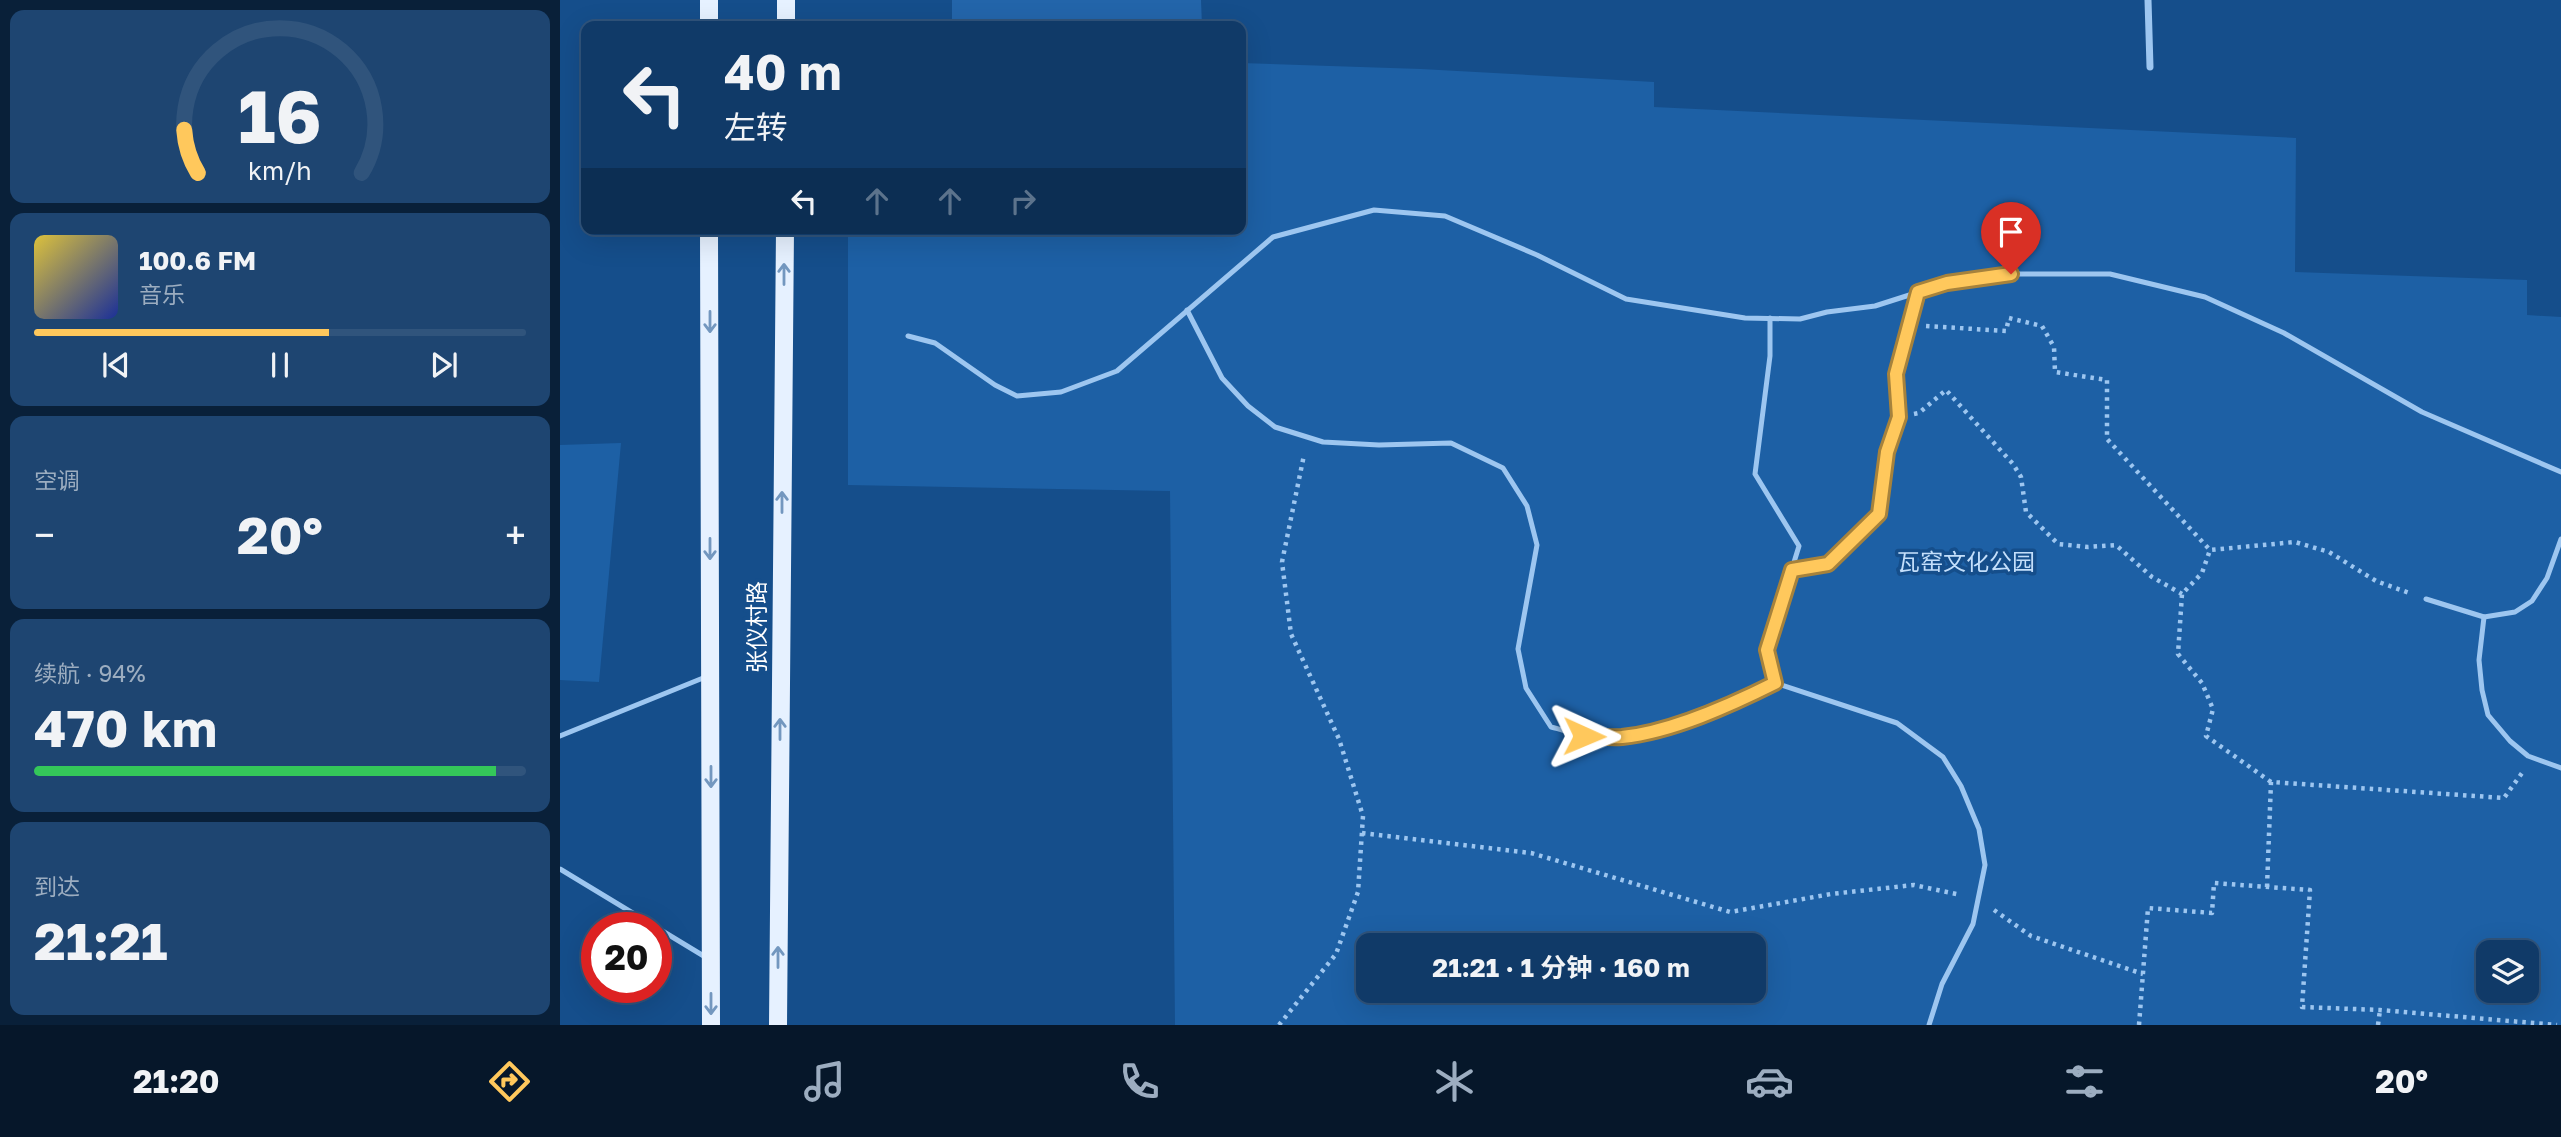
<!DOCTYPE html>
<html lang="zh">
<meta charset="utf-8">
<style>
:root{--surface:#103a68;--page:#1e4571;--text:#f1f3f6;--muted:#9cadc0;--line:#30547c;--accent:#ffc85c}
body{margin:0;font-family:"Golos Text","Noto Sans SC",sans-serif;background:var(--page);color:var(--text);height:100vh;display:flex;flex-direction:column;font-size:26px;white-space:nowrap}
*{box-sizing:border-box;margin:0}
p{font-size:23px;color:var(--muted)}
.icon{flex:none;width:38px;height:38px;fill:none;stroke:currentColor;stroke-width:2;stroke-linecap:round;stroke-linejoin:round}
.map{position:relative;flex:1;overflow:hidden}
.side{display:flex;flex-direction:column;gap:10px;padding:10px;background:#092039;width:560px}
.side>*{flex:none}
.top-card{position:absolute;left:21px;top:21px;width:665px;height:214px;border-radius:14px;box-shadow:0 7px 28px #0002,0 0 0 2px var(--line);background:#103a68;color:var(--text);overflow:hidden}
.fabs{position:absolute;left:1916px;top:940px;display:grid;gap:14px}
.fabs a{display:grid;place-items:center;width:63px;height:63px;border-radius:14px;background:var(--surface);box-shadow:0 7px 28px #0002,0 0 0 2px var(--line);font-size:35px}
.speed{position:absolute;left:21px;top:912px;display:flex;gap:14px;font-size:35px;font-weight:700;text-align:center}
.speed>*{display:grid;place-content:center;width:91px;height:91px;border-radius:50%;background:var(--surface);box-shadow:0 7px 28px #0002,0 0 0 2px var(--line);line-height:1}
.speed .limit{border:10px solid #d22;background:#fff;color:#111}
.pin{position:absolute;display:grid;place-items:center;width:60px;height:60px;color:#fff;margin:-72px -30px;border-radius:50% 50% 50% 0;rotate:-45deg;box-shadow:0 0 7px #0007}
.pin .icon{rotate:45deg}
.me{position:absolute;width:77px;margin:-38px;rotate:91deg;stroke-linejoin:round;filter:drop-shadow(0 0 5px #0008)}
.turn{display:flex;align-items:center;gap:24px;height:147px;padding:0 28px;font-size:32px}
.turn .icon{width:91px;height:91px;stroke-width:2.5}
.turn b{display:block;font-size:49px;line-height:60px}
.lanes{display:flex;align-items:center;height:66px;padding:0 28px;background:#0003;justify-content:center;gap:35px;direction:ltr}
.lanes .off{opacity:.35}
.big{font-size:52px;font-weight:700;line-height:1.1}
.side .widget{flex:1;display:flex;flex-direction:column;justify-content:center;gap:10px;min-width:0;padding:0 24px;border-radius:14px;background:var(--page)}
.side .dial{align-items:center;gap:0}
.dial svg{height:182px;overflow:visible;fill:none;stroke:var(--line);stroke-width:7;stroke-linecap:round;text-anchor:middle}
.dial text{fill:var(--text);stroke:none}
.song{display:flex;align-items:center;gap:21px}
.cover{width:84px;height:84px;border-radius:10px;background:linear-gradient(135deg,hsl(50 70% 55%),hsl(230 70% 35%))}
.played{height:7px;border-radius:4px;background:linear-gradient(90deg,var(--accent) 60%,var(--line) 60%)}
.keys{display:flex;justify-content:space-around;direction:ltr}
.heat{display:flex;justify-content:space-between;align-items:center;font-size:38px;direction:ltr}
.charge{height:10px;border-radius:5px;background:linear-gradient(90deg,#34c759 94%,var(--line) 0)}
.trip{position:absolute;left:796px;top:933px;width:410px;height:70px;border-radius:14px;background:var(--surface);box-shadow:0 7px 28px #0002,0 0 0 2px var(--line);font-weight:700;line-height:70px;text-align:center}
.menu{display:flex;height:112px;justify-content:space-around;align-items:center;background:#06172a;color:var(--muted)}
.menu .icon{width:49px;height:49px}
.menu .on{color:var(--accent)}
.menu b{font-size:32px;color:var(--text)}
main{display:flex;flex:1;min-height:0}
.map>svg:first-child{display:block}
.green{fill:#1d60a5;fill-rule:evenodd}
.building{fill:#2365aa}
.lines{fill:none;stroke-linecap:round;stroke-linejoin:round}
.path{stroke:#9dc6f0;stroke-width:4.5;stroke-dasharray:3.5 5;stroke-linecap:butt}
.service{stroke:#9dc6f0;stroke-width:5}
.minor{stroke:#9dc6f0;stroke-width:7}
.primary{stroke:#e6f1ff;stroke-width:18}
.oneway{stroke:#7397bf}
.route-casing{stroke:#a6823c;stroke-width:18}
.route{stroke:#ffc85c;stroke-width:12}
.labels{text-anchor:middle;stroke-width:7;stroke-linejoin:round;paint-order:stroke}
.park-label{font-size:23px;fill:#c4dffb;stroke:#154e8b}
.street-label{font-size:23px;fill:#fff;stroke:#154e8b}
</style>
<main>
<section class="side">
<div class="widget dial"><svg viewBox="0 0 100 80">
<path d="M14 69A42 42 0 1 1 86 69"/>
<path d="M14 69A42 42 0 0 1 8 50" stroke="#ffc85c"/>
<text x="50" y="56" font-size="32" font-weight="700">16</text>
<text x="50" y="72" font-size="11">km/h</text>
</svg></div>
<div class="widget">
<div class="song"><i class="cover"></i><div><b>100.6 FM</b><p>音乐</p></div></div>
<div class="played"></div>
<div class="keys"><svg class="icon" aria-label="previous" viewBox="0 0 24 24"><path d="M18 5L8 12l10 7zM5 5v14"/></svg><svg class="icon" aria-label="pause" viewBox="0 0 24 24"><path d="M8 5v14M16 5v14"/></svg><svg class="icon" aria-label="next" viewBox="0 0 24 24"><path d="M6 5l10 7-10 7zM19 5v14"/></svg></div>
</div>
<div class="widget"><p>空调</p>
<div class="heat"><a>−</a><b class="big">20°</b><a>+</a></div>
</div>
<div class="widget"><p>续航 · 94%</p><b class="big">470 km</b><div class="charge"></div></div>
<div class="widget"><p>到达</p><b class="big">21:21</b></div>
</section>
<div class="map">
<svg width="2001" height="1025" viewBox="0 0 2001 1025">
<rect width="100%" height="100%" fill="#154e8b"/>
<g class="green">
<path d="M681 63 861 69 1094 82V107L1736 138 1735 272 1967 280V315L2001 317V1025H615L610 491 288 485V229H681ZM808 945H1194V990H808ZM1928 952H1967V990H1928Z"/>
<polygon points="61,443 39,682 0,680 0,445"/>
</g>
<polygon class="building" points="392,0 641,0 642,26 392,26"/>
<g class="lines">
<g class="path">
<polyline points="1366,326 1446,331 1449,318 1482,326 1494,347 1495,372 1547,380 1547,439 1650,550"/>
<polyline points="1354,414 1359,413 1386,390 1453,464 1461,477 1466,512 1498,544 1528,547 1556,545 1592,577 1622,594"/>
<polyline points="1711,782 1646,736 1653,709 1642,683 1618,654 1622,594 1642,573 1650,550 1735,542 1769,552 1816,581 1852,594"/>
<polyline points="802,833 971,853 1170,912 1271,894 1354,885 1401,895"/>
<polyline points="1707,887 1711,782 1944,798 1962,773"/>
<polyline points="1434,910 1471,936 1583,974"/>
<polyline points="719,1025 776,954 798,892 803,816 779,739 731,634 722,562 744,455"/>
<polyline points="1579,1025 1588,908 1652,913 1654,883 1750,890 1742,1007 1820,1010 1997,1025"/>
<polyline points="1818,1025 1820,1010"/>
</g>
<g class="service">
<path d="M627 310 662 378 688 406 715 427 763 442 819 445 891 443 943 468 967 506 977 545 958 649 966 688 991 727C1001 729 1012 734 1022 736 1083 747 1162 709 1215 683L1337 723 1383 757 1401 786 1419 829 1425 865 1413 924 1382 984 1369 1025"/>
<polyline points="1210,318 1210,356 1195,474 1239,546 1207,650 1215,683"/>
<polyline points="348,336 375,343 435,385 457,396 501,392 557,371 713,237 814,210 885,216 977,255 1066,299 1185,318 1240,319 1267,312 1315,306 1387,283 1451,274 1550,274 1645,297 1724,333 1862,412 2001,472"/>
<polyline points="1232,570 1268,564 1319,515 1327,452 1339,417 1336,374 1358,292"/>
<polyline points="1866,599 1924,617 1955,612 1972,601 1987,578 2001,539"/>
<polyline points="1924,617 1919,660 1922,690 1928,715 1950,741 1968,756 2001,768"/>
<polyline points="0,736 148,676"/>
<polyline points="0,869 147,958"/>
</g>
<polyline class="minor" points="1588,0 1590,67"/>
<g class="primary">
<polyline points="149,0 149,26"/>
<polyline points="226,26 226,0"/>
<polyline points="149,229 151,1025"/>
<polyline points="218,1025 225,229"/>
</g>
</g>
<defs><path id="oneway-shaft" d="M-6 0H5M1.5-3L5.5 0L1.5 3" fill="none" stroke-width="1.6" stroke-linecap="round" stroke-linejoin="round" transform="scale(1.75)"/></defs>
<g class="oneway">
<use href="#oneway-shaft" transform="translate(224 274) rotate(-90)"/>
<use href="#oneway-shaft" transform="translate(150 322) rotate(90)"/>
<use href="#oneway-shaft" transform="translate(222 502) rotate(-90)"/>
<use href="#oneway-shaft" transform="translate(150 549) rotate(90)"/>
<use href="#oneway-shaft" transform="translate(220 729) rotate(-90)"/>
<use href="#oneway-shaft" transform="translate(151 777) rotate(90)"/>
<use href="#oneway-shaft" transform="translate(218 957) rotate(-90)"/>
<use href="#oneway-shaft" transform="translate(151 1004) rotate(90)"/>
</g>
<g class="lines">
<defs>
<path id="route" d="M1024 736C1036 736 1049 738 1062 737 1112 732 1171 705 1215 683L1207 650 1232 570 1268 564 1319 514 1327 452 1339 417 1336 374 1358 292 1387 283 1451 274"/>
</defs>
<use href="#route" class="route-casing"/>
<use href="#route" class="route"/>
</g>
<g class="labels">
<g class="park-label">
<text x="1406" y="570">瓦窑文化公园</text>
</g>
<g class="street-label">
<text transform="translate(197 627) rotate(-90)" y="8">张仪村路</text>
</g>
</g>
</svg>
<div class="fabs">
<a><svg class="icon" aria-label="layers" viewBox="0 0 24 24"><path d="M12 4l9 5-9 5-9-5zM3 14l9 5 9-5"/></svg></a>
</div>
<div class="speed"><div class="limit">20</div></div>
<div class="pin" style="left:1451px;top:274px;background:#d93025"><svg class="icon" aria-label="arrive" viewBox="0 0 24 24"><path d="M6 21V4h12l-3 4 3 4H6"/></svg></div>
<svg class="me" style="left:1024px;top:736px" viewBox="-20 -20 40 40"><path d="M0-17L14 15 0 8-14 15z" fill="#ffc85c" stroke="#fff" stroke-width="4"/></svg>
<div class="trip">21:21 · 1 分钟 · 160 m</div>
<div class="top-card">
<div class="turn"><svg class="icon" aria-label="left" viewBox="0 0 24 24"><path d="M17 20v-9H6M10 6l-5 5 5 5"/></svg><div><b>40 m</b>左转</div></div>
<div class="lanes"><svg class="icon" aria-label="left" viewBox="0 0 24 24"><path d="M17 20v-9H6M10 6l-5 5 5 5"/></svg><svg class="icon off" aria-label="ahead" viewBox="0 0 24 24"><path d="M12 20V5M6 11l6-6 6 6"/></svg><svg class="icon off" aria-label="ahead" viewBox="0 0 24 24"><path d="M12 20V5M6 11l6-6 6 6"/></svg><svg class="icon off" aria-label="right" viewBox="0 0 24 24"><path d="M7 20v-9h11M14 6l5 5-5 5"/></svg></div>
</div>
</div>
</main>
<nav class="menu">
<b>21:20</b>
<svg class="icon on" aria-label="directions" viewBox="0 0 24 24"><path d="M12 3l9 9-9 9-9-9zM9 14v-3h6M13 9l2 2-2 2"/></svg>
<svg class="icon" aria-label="music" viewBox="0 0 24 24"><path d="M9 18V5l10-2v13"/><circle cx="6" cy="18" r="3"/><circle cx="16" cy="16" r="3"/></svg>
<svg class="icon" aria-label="phone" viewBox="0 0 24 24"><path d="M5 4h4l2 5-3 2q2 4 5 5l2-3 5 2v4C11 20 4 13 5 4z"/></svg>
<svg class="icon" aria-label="climate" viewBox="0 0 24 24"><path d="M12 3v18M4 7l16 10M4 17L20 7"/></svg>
<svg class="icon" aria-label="car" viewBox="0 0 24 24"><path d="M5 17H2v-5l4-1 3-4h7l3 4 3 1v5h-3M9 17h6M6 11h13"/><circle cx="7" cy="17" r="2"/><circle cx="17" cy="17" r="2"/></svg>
<svg class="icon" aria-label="filters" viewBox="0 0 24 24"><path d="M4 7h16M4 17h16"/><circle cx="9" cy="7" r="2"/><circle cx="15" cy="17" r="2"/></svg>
<b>20°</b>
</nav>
